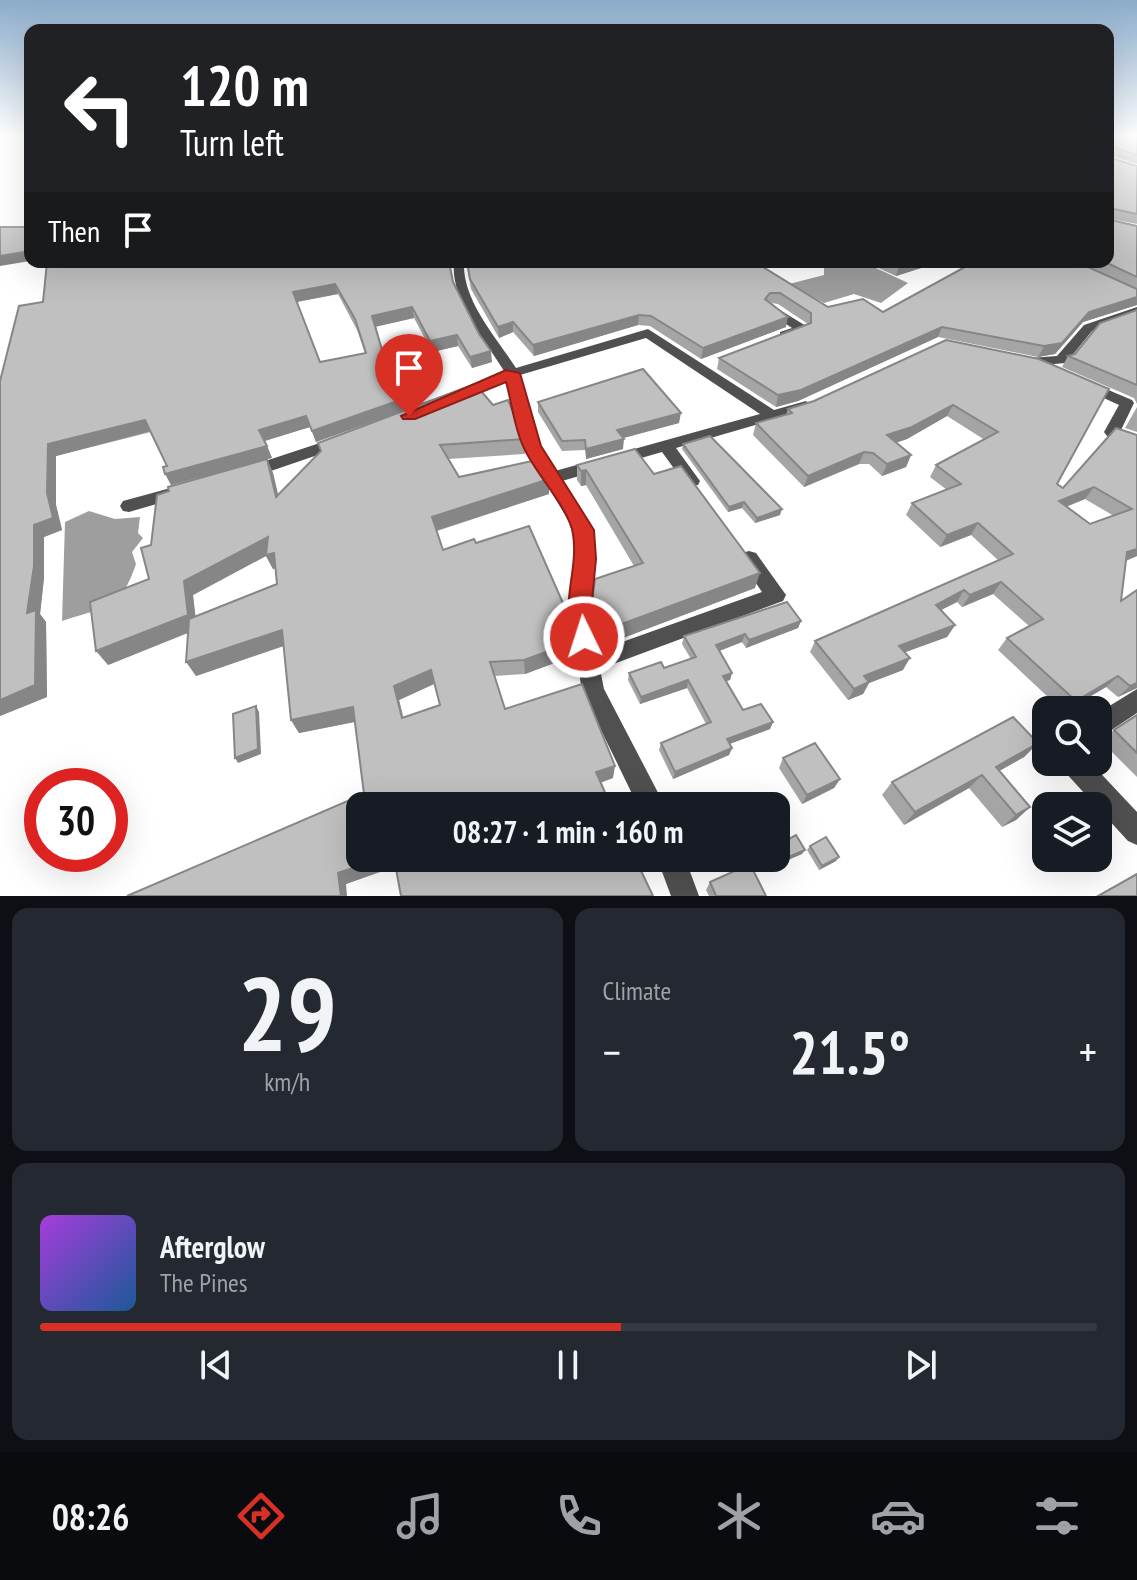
<!DOCTYPE html>
<meta charset="utf-8">
<style>
:root{--surface:#171b24;--page:#242831;--text:#f1f3f6;--muted:#9ea1a6;--line:#363941;--accent:#d93025}
body{margin:0;font-family:"PT Sans Narrow",sans-serif;background:var(--page);color:var(--text);height:100vh;display:flex;flex-direction:column;font-size:30px;white-space:nowrap}
*{box-sizing:border-box;margin:0}
p{font-size:26px;color:var(--muted)}
.icon{flex:none;width:44px;height:44px;fill:none;stroke:currentColor;stroke-width:2;stroke-linecap:round;stroke-linejoin:round}
.map{position:relative;height:896px;overflow:hidden}
.sheet{display:flex;flex-direction:column;gap:12px;padding:12px;background:#0d0f14;flex:1}
.sheet>*{flex:none}
.hud{position:absolute;left:24px;top:24px;width:1090px;height:244px;border-radius:16px;box-shadow:0 8px 32px #0002;background:#202124;color:#fff;overflow:hidden}
.fabs{position:absolute;left:1032px;top:696px;display:grid;gap:16px}
.fabs a{display:grid;place-items:center;width:80px;height:80px;border-radius:16px;background:var(--surface);box-shadow:0 8px 32px #0002;font-size:40px}
.speed{position:absolute;left:24px;top:768px;display:flex;gap:16px;font-size:40px;font-weight:700;text-align:center}
.speed>*{display:grid;place-content:center;width:104px;height:104px;border-radius:50%;background:var(--surface);box-shadow:0 8px 32px #0002;line-height:1}
.speed .limit{border:12px solid #d22;background:#fff;color:#111}
.pin{position:absolute;display:grid;place-items:center;width:68px;height:68px;color:#fff;margin:-82px -34px;border-radius:50% 50% 50% 0;rotate:-45deg;box-shadow:0 0 8px #0007}
.pin .icon{rotate:45deg}
.me{position:absolute;width:88px;margin:-44px;rotate:356deg;stroke-linejoin:round;filter:drop-shadow(0 0 6px #0008)}
.turn{display:flex;align-items:center;gap:28px;height:168px;padding:0 24px;font-size:36px}
.turn .icon{width:104px;height:104px;stroke-width:2.5}
.turn b{display:block;font-size:56px;line-height:68px}
.then{display:flex;align-items:center;height:76px;padding:0 24px;background:#0003;gap:16px;font-size:30px}
.big{font-size:60px;font-weight:600;line-height:1.1}
.sheet .card{flex:1;display:flex;flex-direction:column;justify-content:center;gap:12px;min-width:0;padding:0 28px;border-radius:16px;background:var(--page)}
.sheet .dial{align-items:center;gap:0}
.dial b{font-size:104px;line-height:1}
.song{display:flex;align-items:center;gap:24px}
.cover{width:96px;height:96px;border-radius:12px;background:linear-gradient(135deg,hsl(280 70% 55%),hsl(210 70% 35%))}
.played{height:8px;border-radius:4px;background:linear-gradient(90deg,var(--accent) 55%,var(--line) 55%)}
.keys{display:flex;justify-content:space-around;direction:ltr}
.heat{display:flex;justify-content:space-between;align-items:center;font-size:44px;direction:ltr}
.sheet .tiles{flex:1;display:grid;gap:12px;grid-template-columns:1fr 1fr}
.card:last-child{grid-column:span 2}
.trip{position:absolute;left:346px;top:792px;width:444px;height:80px;border-radius:16px;background:var(--surface);box-shadow:0 8px 32px #0002;font-weight:600;line-height:80px;text-align:center}
.menu{display:flex;height:128px;justify-content:space-around;align-items:center;background:#090b0e;color:var(--muted)}
.menu .icon{width:56px;height:56px}
.menu .current{color:var(--accent)}
.menu b{font-size:36px;color:var(--text)}
.map>svg:first-child{display:block}
.water{fill:#9e9e9e}
.lines{fill:none;stroke-linecap:round;stroke-linejoin:round}
.street{fill:#505050;fill-rule:evenodd}
.wall{fill:#a5a5a5;fill-rule:evenodd}
.shaded-wall{fill:#868686}
.building{fill:#c0c0c0;stroke:#868686;stroke-width:2;fill-rule:evenodd}
.route{fill:#d93025;stroke:#8d1f18;stroke-width:2}
</style>
<div class="map">
<svg width="1137" height="896" viewBox="0 0 1137 896">
<rect width="100%" height="100%" fill="#fff"/>
<g class="water">
<polygon points="819,262 863,262 908,283 881,303 854,294 824,303 789,284 824,275 824,265"/>
<path d="M89 511 115 519 140 517 138 533 143 538 132 552 136 564C120 611 106 606 62 621L65 522Z"/>
</g>
<g class="lines">
<g class="street">
<path d="M454 262H464C462 300 496 337 516 368L648 329 774 410 806 401 813 406 811 409 676 448 700 481 698 485H686L662 452 562 481 592 530 595 559 589 610 597 651 762 592 739 558 742 553 749 551 756 553 786 595 783 601 600 669 604 689 665 806H638L582 691 569 610 575 559 574 530 524 446 507 380 466 399 461 400 454 396 504 371C485 340 450 300 454 262ZM646 338 760 414 555 471 540 446 520 375Z"/>
<polygon points="772,305 806,326 806,332 785,339 780,338 780,332 792,328 768,312 768,306"/>
<polygon points="1137,307 1137,315 1092,331 1066,363 1030,366 1023,362 1030,358 1057,356 1084,325"/>
<polygon points="1087,381 1132,400 1134,403 1121,430 1137,435 1137,446 1107,436 1104,432 1119,405 1082,388 1080,385"/>
<polygon points="338,437 346,442 344,446 250,478 242,472 244,468"/>
<polygon points="178,486 184,488 187,492 184,496 129,512 123,511 120,506 123,501"/>
<polygon points="1137,689 1137,713 1098,739 1098,713"/>
<polygon points="1061,762 1090,762 1137,812 1137,845 1128,841 1064,771"/>
<polygon points="657,858 685,858 699,896 671,896"/>
</g>
</g>
<g class="wall">
<polygon points="1108,135 1137,135 1137,164 1111,156 1111,158 1137,166 1137,224 1111,219 1111,220 1137,226 1137,305 1083,322 1055,354 1038,357 938,337 798,401 776,407 717,369 719,358 808,324 778,304 771,303 786,327 701,359 650,326 638,325 534,356 513,332 499,338 471,289 466,262 787,262 762,266 828,307 883,312 1078,262 1108,262"/>
<polygon points="875,262 940,262 896,276 874,266"/>
<path d="M452 274 453 282 492 362 472 368 458 346 432 352 414 318 376 326 397 401 408 409 316 442 310 427 265 441 272 458 267 459 273 473 278 495 320 451 524 439 525 454 448 459 459 477 549 479V494L437 531 443 550 476 543 574 642 573 656 525 674 494 676 505 709 613 778 395 867 346 884 127 896 364 794 355 722 299 733 291 720 284 646 196 676 188 633 108 665 149 579 151 545 237 467 171 485 167 466 151 432 56 456V505L62 530 44 537V578L40 614 46 622 47 697 0 716 43 302ZM338 294 357 330 365 353 320 362 297 302ZM266 556 273 569H276L277 584 195 617 193 595ZM434 684 440 705 403 718 399 700Z"/>
<polygon points="1137,310 1137,404 1134,398 1062,367 1068,356 1075,354"/>
<path d="M946 340 1057 484 1063 488 1137 435V556L1126 561 1121 601 1137 688 1118 697 1106 687 1068 710H1062L998 650 1007 638 1029 626 993 594 962 607 957 602 941 610 955 625 947 637 905 652 903 670 869 683 863 694 848 700 810 652 815 641 999 561 971 535 940 547 906 515 912 503 947 490 930 477 936 465 985 440 947 416 907 439 896 443 911 455 906 467 882 476 869 464H859L804 487 753 435 756 423 786 415 788 409 814 401ZM1085 499 1114 516 1090 524 1066 507Z"/>
<polygon points="538,402 679,423 623,438 623,449 586,459 585,450 562,451 538,412"/>
<polygon points="1137,407 1137,432 1125,428"/>
<polygon points="683,444 780,515 755,523 742,508 728,512 682,449"/>
<polygon points="577,465 654,474 755,588 599,647 592,610 593,595 634,566 586,485 581,486 577,480"/>
<polygon points="801,621 798,628 746,648 742,642 719,651 732,673 730,680 726,681 743,710 773,722 770,729 729,744 732,748 729,755 673,779 659,750 661,743 706,724 687,688 640,704 628,680 629,673 664,668 691,659 682,644 684,636"/>
<polygon points="1137,715 1137,777 1101,741 1114,730"/>
<polygon points="1038,743 1024,757 999,771 1030,807 1016,820 1002,827 969,788 904,825 882,795 892,782"/>
<polygon points="783,758 840,779 834,788 802,804 779,768"/>
<polygon points="776,846 802,854 776,865 772,858 776,858"/>
<polygon points="810,846 836,861 819,870 807,850"/>
<polygon points="710,882 766,896 709,896 706,890"/>
</g>
<g class="shaded-wall">
<polygon points="30,251 30,261 0,266 0,256"/>
<polygon points="750,262 787,262 748,269"/>
<polygon points="912,262 940,262 896,276 899,266"/>
<polygon points="335,284 338,294 296,302 293,292"/>
<polygon points="1137,297 1137,305 1083,322 1055,354 1038,357 1044,346 1089,312"/>
<polygon points="412,307 414,318 375,327 372,316"/>
<polygon points="639,315 638,325 534,356 533,345"/>
<polygon points="788,317 786,327 701,359 703,348"/>
<polygon points="513,322 513,332 499,338 498,327"/>
<polygon points="942,327 938,337 798,401 776,407 778,395"/>
<polygon points="457,335 458,346 432,352 430,341"/>
<polygon points="491,351 492,362 472,368 470,357"/>
<polygon points="406,398 408,409 316,442 312,431"/>
<polygon points="953,405 947,416 907,439 882,447 887,435"/>
<polygon points="681,413 679,423 616,440 617,430"/>
<polygon points="306,416 310,427 264,441 259,430"/>
<polygon points="145,420 151,431 56,456 56,505 62,530 44,537 44,578 40,614 46,622 47,697 0,716 0,700 27,613 34,525 47,493 48,444"/>
<polygon points="624,439 623,449 586,459 586,449"/>
<polygon points="267,446 272,458 267,459 273,473 282,511 276,497 267,459 171,485 165,474"/>
<polygon points="864,452 859,464 804,487 808,476"/>
<polygon points="911,455 906,467 882,476 887,464"/>
<polygon points="586,470 586,485 581,486 581,471"/>
<polygon points="549,479 549,494 435,531 432,517"/>
<polygon points="1094,487 1085,499 1050,513 1059,501"/>
<polygon points="744,502 742,508 728,512 729,507"/>
<polygon points="782,509 780,515 755,523 757,518"/>
<polygon points="978,523 971,535 940,547 947,535"/>
<polygon points="268,537 281,567 273,569 266,556 193,595 197,629 108,665 96,651 184,581"/>
<polygon points="1137,549 1137,556 1117,564 1127,552"/>
<polygon points="760,573 755,588 599,647 600,632"/>
<polygon points="1001,582 993,594 962,607 970,595"/>
<polygon points="964,590 957,602 929,616 936,605"/>
<polygon points="801,621 798,628 746,648 749,640"/>
<polygon points="955,625 947,637 892,657 899,646"/>
<polygon points="282,630 289,644 196,676 186,662"/>
<polygon points="745,634 742,642 714,653 716,645"/>
<polygon points="574,642 573,656 525,674 524,660"/>
<polygon points="910,658 903,670 869,683 863,694 848,700 854,689 864,676"/>
<polygon points="431,670 434,684 399,700 407,731 394,686"/>
<polygon points="732,673 730,680 721,683 723,676"/>
<polygon points="1118,676 1106,687 1067,710 1076,701"/>
<polygon points="688,680 687,688 640,704 641,697"/>
<polygon points="1137,683 1137,688 1118,697 1130,686"/>
<polygon points="256,706 259,712 261,754 238,763 235,758"/>
<polygon points="353,707 359,721 299,733 291,720"/>
<polygon points="773,722 770,729 724,746 727,739"/>
<polygon points="1038,743 1024,757 985,779 996,767"/>
<polygon points="732,748 729,755 673,779 675,772"/>
<polygon points="615,766 613,778 595,784 596,772"/>
<polygon points="982,775 969,788 904,825 915,812"/>
<polygon points="840,779 834,788 802,804 807,795"/>
<polygon points="1030,807 1016,820 1002,827 1016,815"/>
<polygon points="805,850 802,854 776,865 779,861"/>
<polygon points="839,857 836,861 819,870 822,866"/>
<polygon points="382,858 395,858 398,865 346,884 347,896 341,896 338,873"/>
</g>
<g class="building">
<polygon points="1108,135 1137,135 1137,155 1113,147 1109,150 1111,158 1137,166 1137,214 1114,209 1111,220 1137,226 1137,277 1105,262 1108,262"/>
<polygon points="0,227 30,227 30,251 0,256"/>
<path d="M47 262H451L450 267 453 282 479 334 491 351 470 357 457 335 430 341 412 307 372 316 397 401 406 398 312 431 306 416 259 430 267 446 165 474 163 467 167 466 145 420 48 444 47 493 53 518 34 525V566L27 613 36 610 35 685 0 700V381L19 306 43 302ZM335 284 355 319 366 353 320 362 293 292Z"/>
<polygon points="467,262 755,262 828,307 863,299 883,312 974,262 1077,262 1137,289 1137,297 1089,312 1062,343 1044,346 942,327 801,390 778,395 719,358 811,323 811,313 780,293 770,293 765,299 788,317 703,348 651,316 639,315 533,345 513,322 498,327 470,279"/>
<polygon points="890,262 912,262 899,266"/>
<polygon points="1137,310 1137,385 1068,356 1075,354 1100,323"/>
<path d="M946 340 1039 359 1109 389 1057 484 1063 488 1116 428 1137 435V549L1127 552 1121 601 1137 590V683L1130 686 1118 676 1076 701 1007 638 1043 619 1001 582 970 595 964 590 936 605 955 625 899 646 910 658 864 676 869 682 854 689 815 641 1013 554 978 523 947 535 912 503 961 484 936 465 998 432 953 405 912 427 887 435 911 455 887 464 873 453 864 452 808 476 756 423 792 413 788 409 814 401ZM1094 487 1132 509 1090 524 1059 501Z"/>
<polygon points="643,369 681,413 617,430 624,439 586,449 585,440 562,441 538,402"/>
<path d="M475 384 493 405 508 400 524 439 440 445 459 477 537 460 549 479 432 517 443 550 474 539 476 543 529 526 570 619 574 642 524 660 490 662 505 709 582 684 615 766 596 772 611 806H360V858H382L338 873 341 896H127L364 794 353 707 291 720 282 630 186 662 189 619 277 584 274 553 266 555 268 537 184 581 188 615 96 651 90 602 149 579 141 548 151 545 157 495 169 491 168 487 267 459 276 497 321 451 318 443ZM431 670 440 705 402 718 394 686Z"/>
<polygon points="710,436 782,509 757,518 744,502 729,507 683,444"/>
<polygon points="635,449 654,474 681,466 760,573 600,632 593,595 595,579 643,563 586,470 581,471 577,465"/>
<polygon points="787,602 801,621 749,640 745,634 716,645 732,673 723,676 743,710 761,704 773,722 727,739 732,748 675,772 661,743 711,722 688,680 641,697 629,673 661,662 664,668 696,657 684,636"/>
<polygon points="256,706 258,749 235,758 233,714"/>
<polygon points="1137,715 1137,753 1114,730"/>
<polygon points="1013,717 1038,743 996,767 1030,807 1016,815 982,775 915,812 892,782"/>
<polygon points="815,743 840,779 807,795 783,758"/>
<polygon points="796,835 805,850 779,861 776,856 776,846"/>
<polygon points="826,837 839,857 822,866 810,846"/>
<polygon points="394,858 635,858 653,896 401,896"/>
<polygon points="750,864 766,896 716,896 710,882"/>
<polygon points="1137,874 1137,896 1098,896"/>
</g>
<linearGradient id="sky" x2="0" y2="1"><stop stop-color="#8aabca"/><stop offset="0.52" stop-color="#fff"/><stop offset="1" stop-color="#fff" stop-opacity="0"/></linearGradient>
<rect width="1137" height="261" fill="url(#sky)"/>
<path class="route" d="M506 370 520 373 541 446 594 530 596 559 591 610 596 637 592 644 584 648 575 644C558 609 579 571 573 534 569 508 535 473 524 448 514 428 512 403 506 382L415 419H403L401 416Z"/>
</svg>
<div class="fabs">
<a><svg class="icon" aria-label="search" viewBox="0 0 24 24"><circle cx="10" cy="10" r="6"/><path d="M15 15l6 6"/></svg></a>
<a><svg class="icon" aria-label="layers" viewBox="0 0 24 24"><path d="M12 4l9 5-9 5-9-5zM3 14l9 5 9-5"/></svg></a>
</div>
<div class="speed"><div class="limit">30</div></div>
<div class="pin" style="left:409px;top:416px;background:#d93025"><svg class="icon" aria-label="arrive" viewBox="0 0 24 24"><path d="M6 21V4h12l-3 4 3 4H6"/></svg></div>
<svg class="me" style="left:584px;top:637px" viewBox="-20 -20 40 40"><circle r="17" fill="#d93025" stroke="#fff" stroke-width="3"/><path d="M0-11L8 9 0 5-8 9z" fill="#fff"/></svg>
<div class="trip">08:27 · 1 min · 160 m</div>
<div class="hud">
<div class="turn"><svg class="icon" aria-label="left" viewBox="0 0 24 24"><path d="M17 20v-9H6M10 6l-5 5 5 5"/></svg><div><b>120 m</b>Turn left</div></div>
<div class="then">Then<svg class="icon" aria-label="arrive" viewBox="0 0 24 24"><path d="M6 21V4h12l-3 4 3 4H6"/></svg></div>
</div>
</div>
<section class="sheet">
<div class="tiles">
<div class="card dial"><b>29</b><p>km/h</p></div>
<div class="card"><p>Climate</p>
<div class="heat"><a>−</a><b class="big">21.5°</b><a>+</a></div>
</div>
<div class="card">
<div class="song"><i class="cover"></i><div><b>Afterglow</b><p>The Pines</p></div></div>
<div class="played"></div>
<div class="keys"><svg class="icon" aria-label="previous" viewBox="0 0 24 24"><path d="M18 5L8 12l10 7zM5 5v14"/></svg><svg class="icon" aria-label="pause" viewBox="0 0 24 24"><path d="M8 5v14M16 5v14"/></svg><svg class="icon" aria-label="next" viewBox="0 0 24 24"><path d="M6 5l10 7-10 7zM19 5v14"/></svg></div>
</div>
</div>
</section>
<nav class="menu">
<b>08:26</b>
<svg class="icon current" aria-label="directions" viewBox="0 0 24 24"><path d="M12 3l9 9-9 9-9-9zM9 14v-3h6M13 9l2 2-2 2"/></svg>
<svg class="icon" aria-label="music" viewBox="0 0 24 24"><path d="M9 18V5l10-2v13"/><circle cx="6" cy="18" r="3"/><circle cx="16" cy="16" r="3"/></svg>
<svg class="icon" aria-label="phone" viewBox="0 0 24 24"><path d="M5 4h4l2 5-3 2q2 4 5 5l2-3 5 2v4C11 20 4 13 5 4z"/></svg>
<svg class="icon" aria-label="climate" viewBox="0 0 24 24"><path d="M12 3v18M4 7l16 10M4 17L20 7"/></svg>
<svg class="icon" aria-label="car" viewBox="0 0 24 24"><path d="M5 17H2v-5l4-1 3-4h7l3 4 3 1v5h-3M9 17h6M6 11h13"/><circle cx="7" cy="17" r="2"/><circle cx="17" cy="17" r="2"/></svg>
<svg class="icon" aria-label="filters" viewBox="0 0 24 24"><path d="M4 7h16M4 17h16"/><circle cx="9" cy="7" r="2"/><circle cx="15" cy="17" r="2"/></svg>
</nav>
